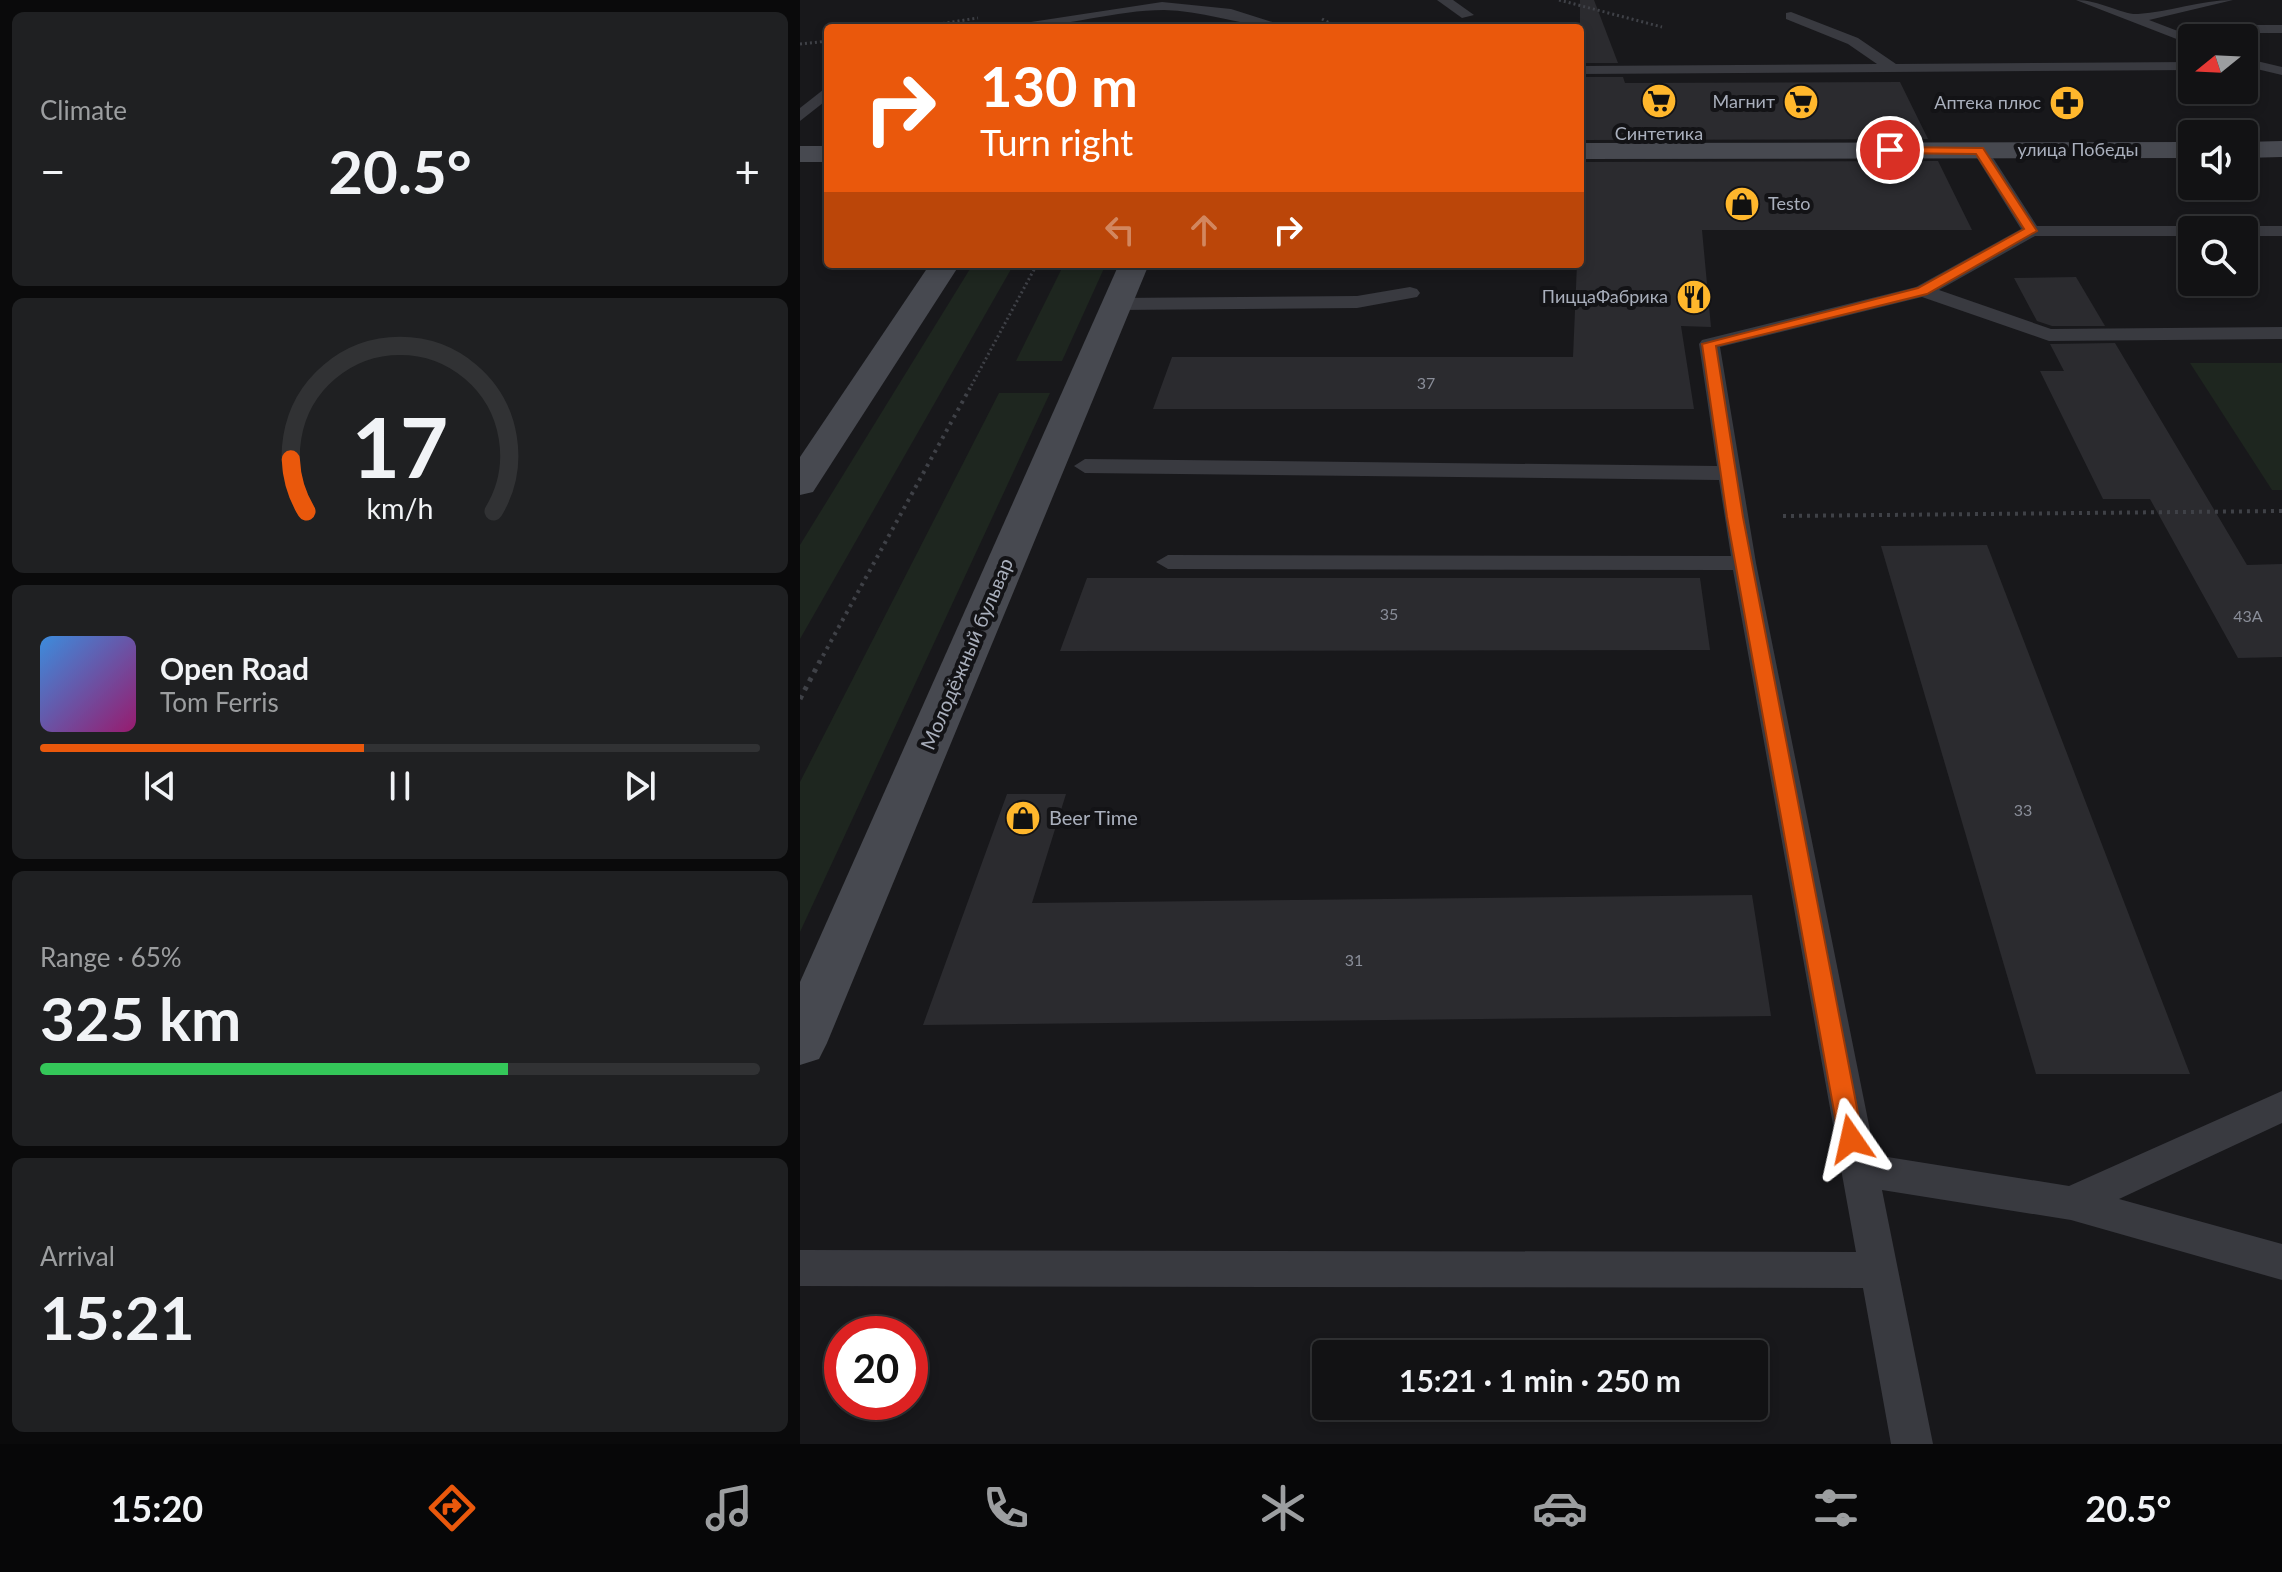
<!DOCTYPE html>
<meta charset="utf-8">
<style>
:root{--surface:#121214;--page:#1f2022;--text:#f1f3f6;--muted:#9c9ea0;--line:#313234;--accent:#ea580c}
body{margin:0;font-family:Lato,sans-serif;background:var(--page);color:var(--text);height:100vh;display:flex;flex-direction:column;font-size:30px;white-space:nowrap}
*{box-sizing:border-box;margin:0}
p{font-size:26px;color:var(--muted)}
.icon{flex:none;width:44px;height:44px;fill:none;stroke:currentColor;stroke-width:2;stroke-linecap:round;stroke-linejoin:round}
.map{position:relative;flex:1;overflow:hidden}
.drawer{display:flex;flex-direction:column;gap:12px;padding:12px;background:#0a0a0b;width:800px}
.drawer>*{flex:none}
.banner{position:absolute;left:24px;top:24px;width:760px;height:244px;border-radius:8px;box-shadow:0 4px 12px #0003,0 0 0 2px var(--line);background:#ea580c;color:#fff;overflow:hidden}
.needle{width:52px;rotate:252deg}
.controls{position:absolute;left:1378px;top:24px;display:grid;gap:16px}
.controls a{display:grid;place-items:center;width:80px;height:80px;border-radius:8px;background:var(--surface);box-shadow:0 4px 12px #0003,0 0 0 2px var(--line);font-size:40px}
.speed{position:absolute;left:24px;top:1316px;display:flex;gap:16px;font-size:40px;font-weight:700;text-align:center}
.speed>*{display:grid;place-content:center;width:104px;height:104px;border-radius:50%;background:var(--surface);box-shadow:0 4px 12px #0003,0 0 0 2px var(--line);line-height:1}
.speed .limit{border:12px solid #d22;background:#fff;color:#111}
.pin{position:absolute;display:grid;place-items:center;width:68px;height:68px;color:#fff;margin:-34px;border:4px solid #fff;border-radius:50%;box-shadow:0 2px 8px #0007}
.me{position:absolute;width:88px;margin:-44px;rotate:349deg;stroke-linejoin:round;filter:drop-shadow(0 0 6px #0008)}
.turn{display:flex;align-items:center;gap:28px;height:168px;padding:0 24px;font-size:36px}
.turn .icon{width:104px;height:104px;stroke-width:2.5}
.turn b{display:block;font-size:56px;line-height:68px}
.lanes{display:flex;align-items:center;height:76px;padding:0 24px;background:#0003;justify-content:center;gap:40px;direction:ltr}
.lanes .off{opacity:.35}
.big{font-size:60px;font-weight:700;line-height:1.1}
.drawer .widget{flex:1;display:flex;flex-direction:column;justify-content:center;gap:12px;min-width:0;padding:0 28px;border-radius:12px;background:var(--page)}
.drawer .dial{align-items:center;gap:0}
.dial svg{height:208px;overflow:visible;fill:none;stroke:var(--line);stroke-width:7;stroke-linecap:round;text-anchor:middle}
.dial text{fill:var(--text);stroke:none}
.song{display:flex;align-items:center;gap:24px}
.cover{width:96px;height:96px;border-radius:12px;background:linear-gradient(135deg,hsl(210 70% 55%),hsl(320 70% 35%))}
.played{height:8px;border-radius:4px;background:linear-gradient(90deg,var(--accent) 45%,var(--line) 45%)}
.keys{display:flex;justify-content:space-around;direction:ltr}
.heat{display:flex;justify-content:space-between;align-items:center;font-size:44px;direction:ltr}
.charge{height:12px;border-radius:6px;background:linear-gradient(90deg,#34c759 65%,var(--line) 0)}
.trip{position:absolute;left:512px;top:1340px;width:456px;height:80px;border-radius:8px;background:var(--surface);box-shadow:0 4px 12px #0003,0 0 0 2px var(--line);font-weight:700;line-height:80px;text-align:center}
.tabs{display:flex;height:128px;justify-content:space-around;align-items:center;background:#070708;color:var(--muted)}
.tabs .icon{width:56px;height:56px}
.tabs .on{color:var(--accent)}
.tabs b{font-size:36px;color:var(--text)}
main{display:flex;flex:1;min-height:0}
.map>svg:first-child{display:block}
.green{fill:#1e261f}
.building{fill:#2b2b2f}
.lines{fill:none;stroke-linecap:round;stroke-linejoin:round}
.path-far2{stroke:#3f4147;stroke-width:3;stroke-dasharray:2 3;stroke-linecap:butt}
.path-far1{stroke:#3f4147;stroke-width:4;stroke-dasharray:3 5;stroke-linecap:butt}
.path{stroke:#3f4147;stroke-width:5;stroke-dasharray:4 6;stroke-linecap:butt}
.service{fill:#393a40;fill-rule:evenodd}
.secondary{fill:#474950;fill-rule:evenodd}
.route{fill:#ea580c;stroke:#983908;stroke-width:2}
.labels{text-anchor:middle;stroke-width:8;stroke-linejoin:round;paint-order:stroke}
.number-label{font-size:16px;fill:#898d98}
.far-poi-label{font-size:18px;fill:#a9afbc;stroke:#131316;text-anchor:end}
.far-street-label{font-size:18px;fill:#a9afbc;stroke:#131316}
.street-label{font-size:20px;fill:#a9afbc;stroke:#131316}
.poi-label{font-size:20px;fill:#a9afbc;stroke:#131316;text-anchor:start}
</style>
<main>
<section class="drawer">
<div class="widget"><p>Climate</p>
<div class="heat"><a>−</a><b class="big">20.5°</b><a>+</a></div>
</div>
<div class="widget dial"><svg viewBox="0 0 100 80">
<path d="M14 69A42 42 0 1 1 86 69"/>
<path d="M14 69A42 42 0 0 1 8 49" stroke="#ea580c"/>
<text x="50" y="56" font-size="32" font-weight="700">17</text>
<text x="50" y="72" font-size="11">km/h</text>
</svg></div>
<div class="widget">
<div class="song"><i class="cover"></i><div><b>Open Road</b><p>Tom Ferris</p></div></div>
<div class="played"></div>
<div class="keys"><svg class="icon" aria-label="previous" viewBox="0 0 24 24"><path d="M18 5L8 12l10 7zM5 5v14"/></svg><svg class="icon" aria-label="pause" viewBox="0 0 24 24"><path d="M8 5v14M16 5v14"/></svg><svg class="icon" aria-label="next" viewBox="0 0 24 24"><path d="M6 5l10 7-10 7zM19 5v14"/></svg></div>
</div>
<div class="widget"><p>Range · 65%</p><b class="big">325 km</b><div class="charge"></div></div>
<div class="widget"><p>Arrival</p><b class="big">15:21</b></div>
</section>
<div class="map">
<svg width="1482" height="1444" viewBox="0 0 1482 1444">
<rect width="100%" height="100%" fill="#18181b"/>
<g class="green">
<polygon points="173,264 214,264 0,639 0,545"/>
<polygon points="264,264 306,264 262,361 216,361"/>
<polygon points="1390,363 1482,363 1482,490 1472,490"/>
<polygon points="199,393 250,393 0,932 0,782"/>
</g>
<g class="building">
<polygon points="780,0 794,0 818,63 780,63"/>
<polygon points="780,77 823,77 825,83 1100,82 1128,139 780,140"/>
<polygon points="1138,161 1172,230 902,230 911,327 881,326 894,409 353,409 372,357 773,357 777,264 780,264 780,162"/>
<polygon points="1276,277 1305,326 1252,326 1237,321 1214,278"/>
<polygon points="1315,343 1447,565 1482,564 1482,657 1438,658 1350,499 1303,499 1240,371 1264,371 1250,344"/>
<polygon points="1187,545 1390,1074 1236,1074 1081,546"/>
<polygon points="287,578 900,578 910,650 260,651"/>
<polygon points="207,794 266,794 232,903 952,895 971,1016 123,1025"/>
</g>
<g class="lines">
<g class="path-far2">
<polyline points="759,0 862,27"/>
<polyline points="522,19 539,28"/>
<polyline points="113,28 178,18"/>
<polyline points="0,44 28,41"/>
<polyline points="169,390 237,264"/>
</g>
<g class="path-far1">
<polyline points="983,516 1482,511"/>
<polyline points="19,663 170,388"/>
</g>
<polyline class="path" points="0,699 20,661"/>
<g class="service">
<polygon points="637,0 653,0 674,15 662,18"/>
<path d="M1276 0C1300 0 1322 15 1338 14 1370 12 1400 0 1433 0L1349 20 1383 33 1428 25H1482V33H1428L1392 38V45Z"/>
<path d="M362 2 431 9 491 28C448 28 407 11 364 10 314 10 263 28 211 28L218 24Z"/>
<polygon points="991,12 1058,38 1096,64 1392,62 1392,70 780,74 780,66 1077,64 1048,44 986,19 986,13"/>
<polygon points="1444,58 1482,67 1482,75 1444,66"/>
<polygon points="28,86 28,99 0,121 0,108"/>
<polygon points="1180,145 1186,147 1237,226 1392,226 1400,230 1392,230 1392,236 1235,236 1139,290 1251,329 1482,327 1482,339 1249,341 1122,297 920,347 956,563 1075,1155 1269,1186 1482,1091 1482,1123 1319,1199 1482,1244 1482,1280 1271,1220 1082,1190 1133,1444 1091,1444 1063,1288 0,1286 0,1250 1056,1252 933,570 368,569 356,562 368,555 931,556 919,480 285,473 274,466 285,459 917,466 899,344 902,340 1116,287 1221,229 1172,150"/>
<polygon points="1444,226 1482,226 1482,236 1444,236 1444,230 1436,230"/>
<polygon points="610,287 617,289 620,293 617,297 557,308 317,310 307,304 317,298 557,296"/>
</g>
<g class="secondary">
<polygon points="1482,141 1482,157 1444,158 1444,142"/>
<polygon points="1392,142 1392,158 780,159 780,143"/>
<rect x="0" y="146" width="28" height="16"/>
<polygon points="130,264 160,264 13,492 0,495 0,457"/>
<polygon points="319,264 349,264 27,1043 19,1059 0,1065 0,982"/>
</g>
</g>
<polygon class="route" points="1090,147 1183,148 1237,231 1127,294 916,346 943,517 1063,1139 1060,1146 1051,1149 1043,1146 1039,1139 927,517 902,344 1118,288 1224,229 1176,154 1087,153"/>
<defs>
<symbol id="supermarket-disc" viewBox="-11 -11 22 22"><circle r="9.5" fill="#ffb72c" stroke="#131316"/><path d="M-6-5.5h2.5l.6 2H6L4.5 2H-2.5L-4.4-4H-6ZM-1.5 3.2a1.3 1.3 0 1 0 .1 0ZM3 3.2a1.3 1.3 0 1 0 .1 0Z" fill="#111"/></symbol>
<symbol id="pharmacy-disc" viewBox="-11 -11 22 22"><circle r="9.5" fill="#ffb72c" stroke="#131316"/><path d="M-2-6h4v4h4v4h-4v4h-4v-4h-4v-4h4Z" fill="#111"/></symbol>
<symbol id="shop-disc" viewBox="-11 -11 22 22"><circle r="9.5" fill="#ffb72c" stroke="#131316"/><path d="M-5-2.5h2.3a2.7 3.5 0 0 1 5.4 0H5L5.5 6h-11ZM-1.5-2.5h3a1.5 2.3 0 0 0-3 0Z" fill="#111"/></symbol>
<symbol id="restaurant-disc" viewBox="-11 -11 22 22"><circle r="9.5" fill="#ffb72c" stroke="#131316"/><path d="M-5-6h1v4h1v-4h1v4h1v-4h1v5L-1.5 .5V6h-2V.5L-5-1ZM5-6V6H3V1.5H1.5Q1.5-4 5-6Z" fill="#111"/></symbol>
</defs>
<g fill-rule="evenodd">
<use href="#supermarket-disc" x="839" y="81" width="40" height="40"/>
<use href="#supermarket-disc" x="981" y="82" width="40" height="40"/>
<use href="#pharmacy-disc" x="1247" y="83" width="40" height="40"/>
<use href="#shop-disc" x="922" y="184" width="40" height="40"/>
<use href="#restaurant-disc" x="874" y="277" width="40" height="40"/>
<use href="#shop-disc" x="203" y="798" width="40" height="40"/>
</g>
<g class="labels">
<g class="number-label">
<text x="626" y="389">37</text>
<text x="589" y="620">35</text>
<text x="1448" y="622">43А</text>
<text x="1223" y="816">33</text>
<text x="554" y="966">31</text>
</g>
<g class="far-poi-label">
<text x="975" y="108">Магнит</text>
<text x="1241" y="109">Аптека плюс</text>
<text x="859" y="140" text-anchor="middle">Синтетика</text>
<text x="968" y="210" text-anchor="start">Testo</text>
<text x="868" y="303">ПиццаФабрика</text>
</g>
<g class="far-street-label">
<text x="1278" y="156">улица Победы</text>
</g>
<g class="street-label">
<text transform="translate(167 654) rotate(-67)" y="7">Молодёжный бульвар</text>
</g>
<g class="poi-label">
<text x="249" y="825">Beer Time</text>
</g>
</g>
</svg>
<div class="controls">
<a><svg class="needle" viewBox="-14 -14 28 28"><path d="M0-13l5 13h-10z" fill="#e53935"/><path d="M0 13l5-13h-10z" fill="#9c9ea0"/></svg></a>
<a><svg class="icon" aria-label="sound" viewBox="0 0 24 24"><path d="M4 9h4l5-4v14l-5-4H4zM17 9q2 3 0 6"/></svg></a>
<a><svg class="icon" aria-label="search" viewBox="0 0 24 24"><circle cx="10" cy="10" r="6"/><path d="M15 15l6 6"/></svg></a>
</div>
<div class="speed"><div class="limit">20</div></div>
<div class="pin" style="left:1090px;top:150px;background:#d93025"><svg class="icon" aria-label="arrive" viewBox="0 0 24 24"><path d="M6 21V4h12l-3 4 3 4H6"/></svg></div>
<svg class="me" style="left:1051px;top:1139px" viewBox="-20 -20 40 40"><path d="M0-17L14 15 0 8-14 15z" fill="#ea580c" stroke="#fff" stroke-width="4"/></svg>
<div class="trip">15:21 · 1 min · 250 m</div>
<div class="banner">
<div class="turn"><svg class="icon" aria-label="right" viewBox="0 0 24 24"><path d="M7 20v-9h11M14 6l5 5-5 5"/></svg><div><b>130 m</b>Turn right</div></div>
<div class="lanes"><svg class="icon off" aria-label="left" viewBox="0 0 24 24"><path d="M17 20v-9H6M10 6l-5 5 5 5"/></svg><svg class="icon off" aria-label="ahead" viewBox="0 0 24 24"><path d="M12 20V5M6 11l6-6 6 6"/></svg><svg class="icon" aria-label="right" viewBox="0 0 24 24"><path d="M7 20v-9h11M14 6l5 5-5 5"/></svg></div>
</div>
</div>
</main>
<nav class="tabs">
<b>15:20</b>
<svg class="icon on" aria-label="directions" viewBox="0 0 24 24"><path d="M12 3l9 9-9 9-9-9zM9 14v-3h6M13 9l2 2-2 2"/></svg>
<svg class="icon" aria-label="music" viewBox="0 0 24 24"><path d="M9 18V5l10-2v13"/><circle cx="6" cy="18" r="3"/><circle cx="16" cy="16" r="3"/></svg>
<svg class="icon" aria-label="phone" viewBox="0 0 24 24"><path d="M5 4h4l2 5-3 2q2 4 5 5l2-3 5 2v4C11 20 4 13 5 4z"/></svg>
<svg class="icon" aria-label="climate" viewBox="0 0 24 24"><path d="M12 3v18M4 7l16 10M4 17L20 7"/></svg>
<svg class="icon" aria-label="car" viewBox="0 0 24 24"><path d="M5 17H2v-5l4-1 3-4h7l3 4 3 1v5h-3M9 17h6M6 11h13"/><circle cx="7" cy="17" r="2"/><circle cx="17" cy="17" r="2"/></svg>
<svg class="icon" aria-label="filters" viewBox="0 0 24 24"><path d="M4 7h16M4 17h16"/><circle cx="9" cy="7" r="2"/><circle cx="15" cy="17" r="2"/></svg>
<b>20.5°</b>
</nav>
